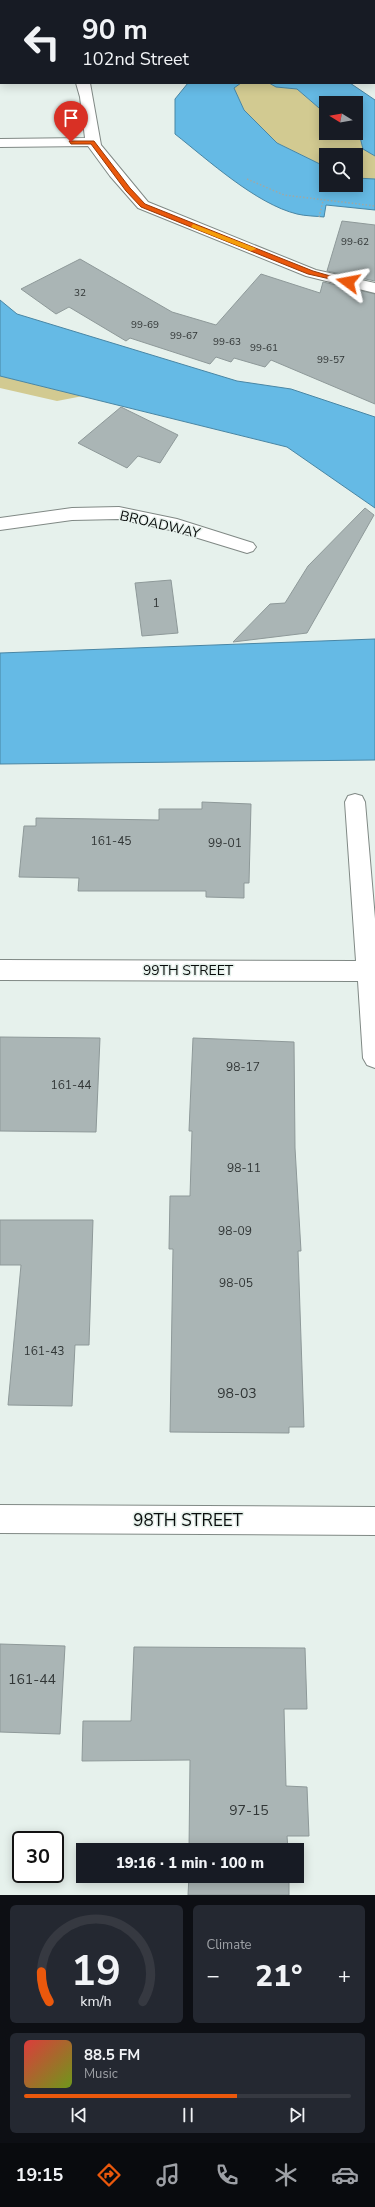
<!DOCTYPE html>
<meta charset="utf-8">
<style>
:root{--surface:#171b24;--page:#242831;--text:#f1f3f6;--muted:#9ea1a6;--line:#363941;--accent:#ea580c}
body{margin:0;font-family:"Nunito Sans",sans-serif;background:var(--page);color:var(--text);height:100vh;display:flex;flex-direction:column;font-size:15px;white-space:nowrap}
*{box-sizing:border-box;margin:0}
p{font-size:13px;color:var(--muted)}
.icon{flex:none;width:22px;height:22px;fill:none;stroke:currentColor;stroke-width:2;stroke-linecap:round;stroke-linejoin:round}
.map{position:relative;height:1895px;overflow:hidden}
.side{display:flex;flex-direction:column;gap:10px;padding:10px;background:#0d0f14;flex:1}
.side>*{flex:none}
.guide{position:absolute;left:0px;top:0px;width:375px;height:84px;box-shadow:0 2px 10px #0003;background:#171b24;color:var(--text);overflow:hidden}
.needle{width:26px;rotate:281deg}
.fabs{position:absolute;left:319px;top:96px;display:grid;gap:8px}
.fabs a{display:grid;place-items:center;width:44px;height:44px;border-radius:0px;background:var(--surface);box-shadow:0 2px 10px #0003;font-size:20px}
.speed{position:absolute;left:12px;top:1831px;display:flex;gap:8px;font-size:20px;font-weight:700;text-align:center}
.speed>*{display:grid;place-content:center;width:52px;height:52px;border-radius:50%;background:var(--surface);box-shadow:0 2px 10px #0003;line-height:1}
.speed .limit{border:2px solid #111;border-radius:6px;background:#fff;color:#111}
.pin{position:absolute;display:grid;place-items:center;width:34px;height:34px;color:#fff;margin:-41px -17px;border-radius:50% 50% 50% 0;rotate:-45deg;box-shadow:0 0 4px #0007}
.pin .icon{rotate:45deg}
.me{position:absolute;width:44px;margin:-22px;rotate:283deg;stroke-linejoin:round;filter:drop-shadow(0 0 3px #0008)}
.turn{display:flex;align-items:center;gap:14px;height:84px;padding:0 16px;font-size:18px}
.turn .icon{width:52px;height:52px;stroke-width:2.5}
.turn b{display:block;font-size:28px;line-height:34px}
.big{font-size:30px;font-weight:800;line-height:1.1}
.side .card{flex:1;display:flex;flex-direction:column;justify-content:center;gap:6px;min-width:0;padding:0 14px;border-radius:6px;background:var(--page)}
.side .dial{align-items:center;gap:0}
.dial svg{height:104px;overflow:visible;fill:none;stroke:var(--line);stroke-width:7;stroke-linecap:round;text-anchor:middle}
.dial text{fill:var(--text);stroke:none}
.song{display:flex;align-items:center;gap:12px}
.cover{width:48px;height:48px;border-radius:6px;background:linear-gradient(135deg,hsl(0 70% 55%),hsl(80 70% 35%))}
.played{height:4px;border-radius:2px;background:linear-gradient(90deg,var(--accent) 65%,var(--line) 65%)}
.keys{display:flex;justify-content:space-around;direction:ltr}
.heat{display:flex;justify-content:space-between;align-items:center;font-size:22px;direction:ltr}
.side .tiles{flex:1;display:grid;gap:10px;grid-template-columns:1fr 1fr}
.card:last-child{grid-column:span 2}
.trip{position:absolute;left:76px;top:1843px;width:228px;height:40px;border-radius:0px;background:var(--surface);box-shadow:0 2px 10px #0003;font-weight:800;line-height:40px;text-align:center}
.menu{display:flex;height:64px;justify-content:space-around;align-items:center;background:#090b0e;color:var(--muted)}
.menu .icon{width:28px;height:28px}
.menu .active{color:var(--accent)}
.menu b{font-size:18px;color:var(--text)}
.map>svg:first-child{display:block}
.green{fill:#d2ca91}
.water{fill:#65bae5;stroke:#4986a4}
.building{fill:#aab5b5;stroke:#8e9999}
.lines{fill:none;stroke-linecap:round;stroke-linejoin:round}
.street-casing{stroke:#808985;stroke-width:2}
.path{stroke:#a0a9a5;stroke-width:1.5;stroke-dasharray:1.5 2;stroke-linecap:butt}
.street{fill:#fff;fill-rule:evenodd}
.route{fill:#ea580c;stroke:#983908}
.slow{fill:#f59e0b}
.labels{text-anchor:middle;stroke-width:3;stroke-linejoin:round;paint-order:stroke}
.far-number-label{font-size:10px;fill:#313636}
.number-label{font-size:12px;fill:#313636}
.street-label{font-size:14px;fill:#090c0b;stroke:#e6f1ec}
.near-number-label{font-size:14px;fill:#313636}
.near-street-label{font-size:17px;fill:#090c0b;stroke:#e6f1ec}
</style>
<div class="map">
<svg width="375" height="1895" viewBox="0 0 375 1895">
<rect width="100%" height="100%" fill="#e6f1ec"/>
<g class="green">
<polygon points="241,83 269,83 276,87 297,89 326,114 326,133 354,133 360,137 363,149 375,156 375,179 356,178 356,155 326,155 326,167 277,143 244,110 234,88"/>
<polygon points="0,376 83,396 57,401 0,388"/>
</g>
<g class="water">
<path d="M188 83H241L234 88 244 110 277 143 326 167V185H356V178L375 179V210L326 205 324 217C315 216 305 216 297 214 256 204 208 160 175 134V99Z"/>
<polygon points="269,83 350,83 375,100 375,156 363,149 360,137 354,133 356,133 356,103 326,103 326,114 297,89 276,87"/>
<polygon points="0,300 17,314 237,381 291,389 375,417 375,508 287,447 0,376"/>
<polygon points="375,639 375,760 0,764 0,653"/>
</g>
<g class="building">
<polygon points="342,221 375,225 375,281 327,271"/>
<polygon points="80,259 172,312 216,325 261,274 320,293 323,282 375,294 375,404 271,360 265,367 234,358 231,362 216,357 210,364 130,338 126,341 69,307 56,314 21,289"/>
<polygon points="121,407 178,435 160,463 138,456 127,468 78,443"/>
<polygon points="365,508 374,515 307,633 233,642 270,604 285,603 308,566"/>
<polygon points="171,580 178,633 142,636 135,583"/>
<polygon points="202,802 251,804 249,883 244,883 244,898 206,897 206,891 78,891 79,878 19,877 24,826 36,826 36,818 159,820 159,809 202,809"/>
<polygon points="0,1037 100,1038 96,1132 0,1131"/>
<polygon points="193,1038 294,1042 295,1148 301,1251 298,1251 304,1427 289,1427 289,1433 170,1432 173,1249 169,1249 170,1196 190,1196 192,1131 189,1131"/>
<polygon points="0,1220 93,1220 89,1345 75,1345 72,1406 8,1405 21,1265 0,1265"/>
<polygon points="0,1644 65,1646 60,1734 0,1732"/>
<polygon points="134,1647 305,1648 307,1709 284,1709 286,1786 307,1787 309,1836 287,1836 288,1850 189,1850 190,1760 82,1761 83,1721 131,1721"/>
<polygon points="189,1876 289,1876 289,1895 188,1895"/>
</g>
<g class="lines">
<defs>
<g id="street">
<rect x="42" y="0" width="12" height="1"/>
<rect x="329" y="0" width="14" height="1"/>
<rect x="374" y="19" width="1" height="9"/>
<polygon points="76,83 90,83 101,145 148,202 316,270 375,283 375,293 306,276 138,208 110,176 88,146 0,147 0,139 85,138 80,97"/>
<polygon points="119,507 177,519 253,543 256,547 253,551 247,553 175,531 119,519 72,520 0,530 0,518 72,508"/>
<polygon points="355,794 362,796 365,802 375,919 375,1068 367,1065 363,1058 358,981 0,980 0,960 356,961 345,802 348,796"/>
<polygon points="0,1505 375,1507 375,1535 0,1533"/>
</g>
</defs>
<use href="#street" class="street-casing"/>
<g class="path">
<polyline points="247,179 284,195 375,206"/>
<polyline points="319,217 323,201"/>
</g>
<use href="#street" class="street"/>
</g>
<polygon class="route" points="69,141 94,141 130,188 145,204 313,271 351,282 348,283 308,274 141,207 126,191 91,144 71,144"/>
<polygon class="slow" points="193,224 255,248 256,249 251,251 191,227"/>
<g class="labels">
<g class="far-number-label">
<text x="355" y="245">99-62</text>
<text x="80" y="296">32</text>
<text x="145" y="328">99-69</text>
<text x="184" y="339">99-67</text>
<text x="227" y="345">99-63</text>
<text x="264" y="351">99-61</text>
<text x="331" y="363">99-57</text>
</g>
<g class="number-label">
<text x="156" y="607">1</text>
<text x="111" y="845">161-45</text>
<text x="225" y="847">99-01</text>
<text x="243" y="1071">98-17</text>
<text x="71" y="1089">161-44</text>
<text x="244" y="1172">98-11</text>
<text x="235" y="1235">98-09</text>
<text x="236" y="1287">98-05</text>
<text x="44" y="1355">161-43</text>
</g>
<g class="street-label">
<text transform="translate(160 524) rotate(13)" y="5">BROADWAY</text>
<text x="188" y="975">99TH STREET</text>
</g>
<g class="near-number-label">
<text x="237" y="1398">98-03</text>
<text x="32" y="1684">161-44</text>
<text x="249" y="1815">97-15</text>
</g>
<g class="near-street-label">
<text x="188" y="1526">98TH STREET</text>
</g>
</g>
</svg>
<div class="fabs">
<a><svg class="needle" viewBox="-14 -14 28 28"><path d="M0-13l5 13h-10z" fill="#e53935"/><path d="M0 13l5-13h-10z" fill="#9ea1a6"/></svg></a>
<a><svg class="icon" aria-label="search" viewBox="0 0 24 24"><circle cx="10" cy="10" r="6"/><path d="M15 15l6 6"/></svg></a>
</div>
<div class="speed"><div class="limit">30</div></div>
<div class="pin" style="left:71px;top:142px;background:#d93025"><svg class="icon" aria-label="arrive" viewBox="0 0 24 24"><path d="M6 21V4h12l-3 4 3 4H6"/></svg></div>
<svg class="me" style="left:348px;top:282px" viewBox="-20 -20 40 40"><path d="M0-17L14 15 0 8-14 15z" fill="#ea580c" stroke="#fff" stroke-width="4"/></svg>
<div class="trip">19:16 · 1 min · 100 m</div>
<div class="guide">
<div class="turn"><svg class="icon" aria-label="left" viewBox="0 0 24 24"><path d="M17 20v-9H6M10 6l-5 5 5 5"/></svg><div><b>90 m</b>102nd Street</div></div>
</div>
</div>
<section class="side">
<div class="tiles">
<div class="card dial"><svg viewBox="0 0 100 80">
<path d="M14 69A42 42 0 1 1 86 69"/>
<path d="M14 69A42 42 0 0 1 8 46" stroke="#ea580c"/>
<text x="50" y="56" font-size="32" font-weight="700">19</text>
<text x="50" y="72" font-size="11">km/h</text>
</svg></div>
<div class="card"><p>Climate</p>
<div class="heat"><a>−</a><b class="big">21°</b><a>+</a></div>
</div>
<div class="card">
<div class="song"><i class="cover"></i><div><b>88.5 FM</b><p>Music</p></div></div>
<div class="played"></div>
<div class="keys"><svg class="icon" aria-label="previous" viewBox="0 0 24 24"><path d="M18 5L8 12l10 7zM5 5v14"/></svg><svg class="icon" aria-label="pause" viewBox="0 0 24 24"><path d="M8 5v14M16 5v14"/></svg><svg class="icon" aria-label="next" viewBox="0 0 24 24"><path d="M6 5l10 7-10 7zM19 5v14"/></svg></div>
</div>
</div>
</section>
<nav class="menu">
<b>19:15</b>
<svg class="icon active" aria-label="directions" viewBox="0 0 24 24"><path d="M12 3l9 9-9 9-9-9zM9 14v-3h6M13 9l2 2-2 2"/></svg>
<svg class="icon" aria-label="music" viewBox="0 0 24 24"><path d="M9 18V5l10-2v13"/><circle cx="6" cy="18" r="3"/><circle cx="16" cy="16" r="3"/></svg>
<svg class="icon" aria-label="phone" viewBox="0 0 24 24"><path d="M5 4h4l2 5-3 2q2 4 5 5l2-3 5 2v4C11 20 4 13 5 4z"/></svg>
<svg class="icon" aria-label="climate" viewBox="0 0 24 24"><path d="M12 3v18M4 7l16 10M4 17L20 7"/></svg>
<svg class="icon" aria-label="car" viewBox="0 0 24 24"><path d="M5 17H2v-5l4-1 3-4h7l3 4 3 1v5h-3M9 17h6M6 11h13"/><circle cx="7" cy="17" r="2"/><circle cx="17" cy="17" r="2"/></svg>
</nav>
